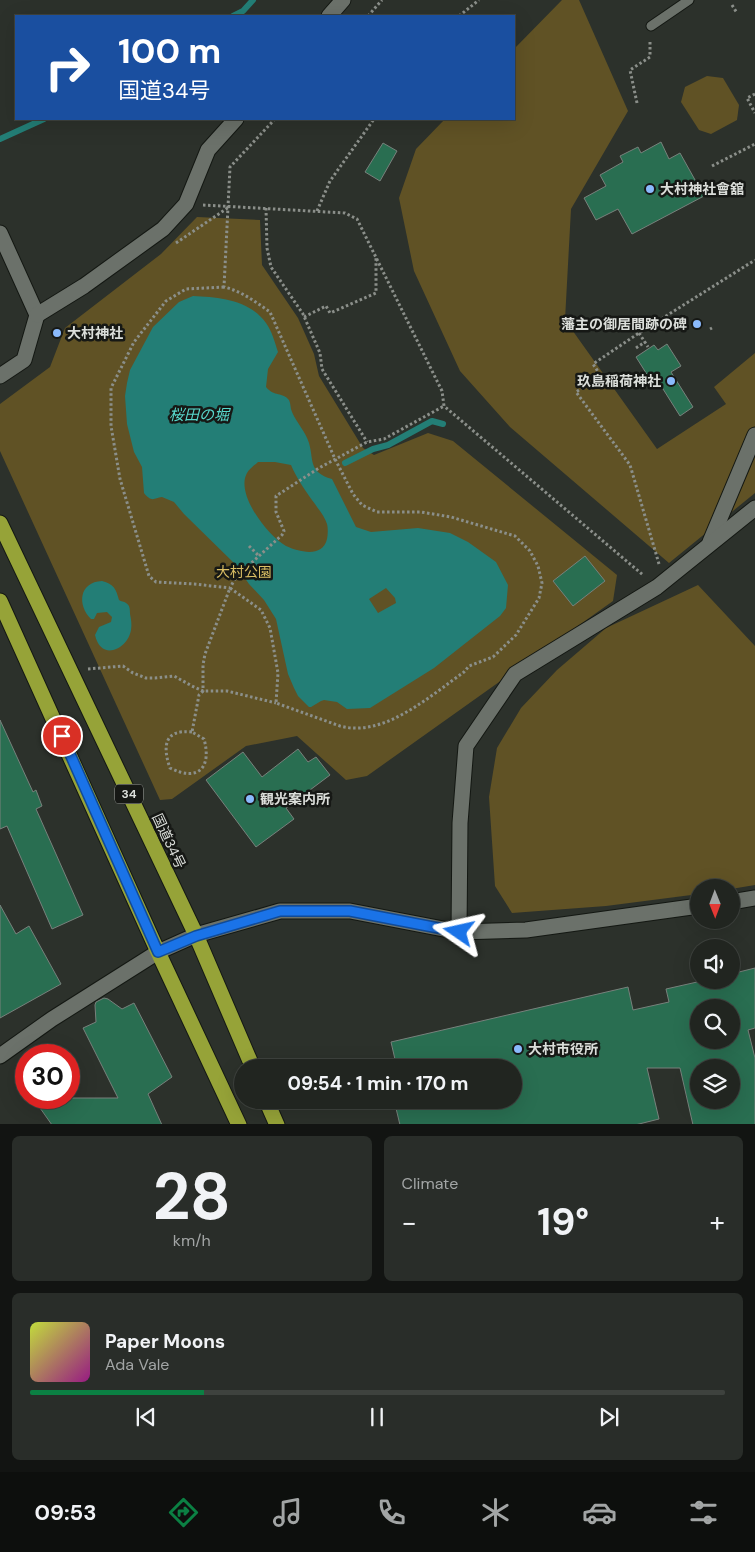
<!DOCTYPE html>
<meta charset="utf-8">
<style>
:root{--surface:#212520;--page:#292d29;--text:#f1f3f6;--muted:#a2a5a5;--line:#3e423e;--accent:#0b8043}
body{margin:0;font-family:"DM Sans","Noto Sans JP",sans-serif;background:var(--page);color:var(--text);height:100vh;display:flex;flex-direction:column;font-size:19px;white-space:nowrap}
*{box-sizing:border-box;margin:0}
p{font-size:16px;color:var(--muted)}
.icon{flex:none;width:28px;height:28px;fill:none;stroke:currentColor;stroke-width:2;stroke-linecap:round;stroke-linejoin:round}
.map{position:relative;height:1124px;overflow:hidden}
.sheet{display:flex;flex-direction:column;gap:12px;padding:12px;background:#121412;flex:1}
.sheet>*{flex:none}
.top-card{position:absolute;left:15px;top:15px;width:500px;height:105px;border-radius:0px;box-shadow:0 5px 20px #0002,0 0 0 1px var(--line);background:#1a4fa0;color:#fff;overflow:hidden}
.needle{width:32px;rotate:179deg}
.tools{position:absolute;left:690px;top:879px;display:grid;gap:10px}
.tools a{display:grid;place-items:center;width:50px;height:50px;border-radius:50%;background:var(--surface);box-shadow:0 5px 20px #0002,0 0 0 1px var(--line);font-size:25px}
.speed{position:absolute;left:15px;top:1044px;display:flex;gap:10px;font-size:25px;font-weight:700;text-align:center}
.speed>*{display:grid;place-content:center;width:65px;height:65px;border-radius:50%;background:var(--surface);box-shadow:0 5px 20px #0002,0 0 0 1px var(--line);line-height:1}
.speed .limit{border:8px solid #d22;background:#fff;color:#111}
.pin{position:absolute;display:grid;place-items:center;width:42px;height:42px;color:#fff;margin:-21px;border:2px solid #fff;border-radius:50%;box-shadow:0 1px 5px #0007}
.me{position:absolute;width:55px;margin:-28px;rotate:281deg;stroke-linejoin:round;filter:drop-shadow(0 0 4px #0008)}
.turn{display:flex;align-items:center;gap:18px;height:105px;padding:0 20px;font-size:22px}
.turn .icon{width:65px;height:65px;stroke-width:2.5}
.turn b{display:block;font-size:35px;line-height:42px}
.big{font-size:38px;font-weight:700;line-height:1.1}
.sheet .card{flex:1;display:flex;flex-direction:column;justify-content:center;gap:8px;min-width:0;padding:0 18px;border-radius:8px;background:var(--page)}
.sheet .dial{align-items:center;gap:0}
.dial b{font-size:65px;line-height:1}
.song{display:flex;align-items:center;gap:15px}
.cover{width:60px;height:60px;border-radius:8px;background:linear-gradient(135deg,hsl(70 70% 55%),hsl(310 70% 35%))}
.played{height:5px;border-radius:2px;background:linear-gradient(90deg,var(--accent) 25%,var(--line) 25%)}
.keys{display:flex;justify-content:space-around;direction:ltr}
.heat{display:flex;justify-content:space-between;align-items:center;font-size:28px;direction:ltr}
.sheet .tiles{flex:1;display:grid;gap:12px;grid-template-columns:1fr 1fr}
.card:last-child{grid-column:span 2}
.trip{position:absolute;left:234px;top:1059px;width:288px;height:50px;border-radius:25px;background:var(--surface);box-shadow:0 5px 20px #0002,0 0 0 1px var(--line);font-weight:700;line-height:50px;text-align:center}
.menu{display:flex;height:80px;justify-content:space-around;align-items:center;background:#0d0f0d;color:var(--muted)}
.menu .icon{width:35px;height:35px}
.menu .current{color:var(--accent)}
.menu b{font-size:22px;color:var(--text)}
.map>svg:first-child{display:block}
.green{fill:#605225}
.water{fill:#237e76;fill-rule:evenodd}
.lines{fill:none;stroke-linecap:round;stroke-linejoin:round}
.stream{stroke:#237e76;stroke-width:6}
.building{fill:#296e51;stroke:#78817c;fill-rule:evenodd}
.lane-casing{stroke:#141813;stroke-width:11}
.street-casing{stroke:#141813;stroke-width:17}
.highway-casing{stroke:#141813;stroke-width:17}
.path{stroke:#8b8f8a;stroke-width:3;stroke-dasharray:2.5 2.5;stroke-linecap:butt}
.lane{stroke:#6b716a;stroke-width:9}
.street{stroke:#6b716a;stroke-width:15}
.highway{stroke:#96a338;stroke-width:15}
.route-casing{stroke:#114b97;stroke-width:12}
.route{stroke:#1a73e8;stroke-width:9}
.poi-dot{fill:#8abafc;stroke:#161815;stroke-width:2}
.labels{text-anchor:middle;stroke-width:5;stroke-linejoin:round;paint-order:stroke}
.shield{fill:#161815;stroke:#a0a39f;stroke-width:1}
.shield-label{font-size:12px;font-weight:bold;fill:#dbdeda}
.poi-label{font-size:14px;font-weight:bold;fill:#dbdeda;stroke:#161815;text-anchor:start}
.park-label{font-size:14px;fill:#dabe64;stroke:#161815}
.street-label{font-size:14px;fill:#dbdeda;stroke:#161815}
.water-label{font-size:15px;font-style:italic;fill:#58d8cc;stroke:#161815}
</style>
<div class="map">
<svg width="755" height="1125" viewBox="0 0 755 1125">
<rect width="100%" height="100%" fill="#2c312b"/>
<g class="green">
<polygon points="562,0 579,0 628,111 571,209 565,320 657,449 726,404 714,387 755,353 755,493 669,563 510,427 460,371 414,271 399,198 416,149 445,119 514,119 514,49"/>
<polygon points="707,76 723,78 739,105 737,120 711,134 699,130 681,102 685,87"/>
<polygon points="197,217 260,220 262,265 298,318 314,354 319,376 363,448 374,455 428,433 453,441 617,575 613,601 367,776 346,780 297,736 246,746 172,799 160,800 0,451 0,404 50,367 65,328 161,254"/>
<polygon points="698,585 755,646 755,885 731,889 731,888 699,888 699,894 606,906 512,913 495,886 489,797 497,748 521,708 557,670 606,628"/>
</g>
<g class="water">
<path d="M193 296C219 297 250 300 266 323 272 331 275 343 278 352L268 369 266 387C274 397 283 392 289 400 291 404 290 408 292 412 296 422 306 432 309 443 314 460 308 472 332 479L356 527 371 532 418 528 450 533 468 542 496 562 508 585 506 608 500 616 434 668 370 708 347 709 337 702 324 700 321 701 311 707H309L298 696 294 688 288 674 276 619 264 600 249 584 235 564 184 514 174 502 162 497C154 498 152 503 144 493L142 467 134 452 127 424 125 396 127 383 130 370 153 327 179 302ZM258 462H275L291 465C297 479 306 492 315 504 319 510 325 517 327 524 328 528 328 534 327 539 323 558 299 552 286 546 268 536 235 494 247 473 249 469 255 465 258 462ZM386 588 395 598 396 603 378 613 369 599Z"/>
<path d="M102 581C114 584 116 589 119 600 121 602 124 601 126 603 130 605 130 610 130 614 131 619 132 624 131 630 128 649 101 662 95 635L99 627 111 622 112 617 107 612 97 613 94 619H91C77 605 79 582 102 581Z"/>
</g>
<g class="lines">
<g class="stream">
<polyline points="233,16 243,11 253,0"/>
<polyline points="0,139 44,119"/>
<polyline points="345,463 373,449 388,445 432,421 443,424"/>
</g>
</g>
<g class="building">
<polygon points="661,142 669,159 680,153 704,196 632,234 618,209 596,220 584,198 606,186 600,175 623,162 620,156 638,147 641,153"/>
<polygon points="383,143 397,151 380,181 365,172"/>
<polygon points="667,344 681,366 671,372 693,407 680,416 658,381 653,384 636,357 654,345 658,350"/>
<polygon points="585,556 605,581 573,606 553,581"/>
<polygon points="0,720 33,792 36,790 42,806 36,809 83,915 52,929 7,826 0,829"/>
<polygon points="298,749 308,762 316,757 330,775 286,808 294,819 256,847 206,780 243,752 262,777"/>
<polygon points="0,905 16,934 29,926 61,984 0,1018"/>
<path d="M755 968V1028L748 1030 755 1058V1125H693L680 1068H647L659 1119 635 1125H400L394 1100H512V1068H397L391 1042 628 987 633 1010 669 1002 666 989 706 980H731V974ZM699 1008H731V1040H699ZM699 1068H731V1100H699Z"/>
<polygon points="104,998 108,999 122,1009 134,1003 172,1077 148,1094 162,1125 52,1125 33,1098 118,1098 83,1028 96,1022 95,1005 96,1002"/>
</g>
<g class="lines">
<defs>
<polyline id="lane" points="651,26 689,0"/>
<g id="street">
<polyline points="329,16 343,0"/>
<polyline points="0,233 37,315 24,360 0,376"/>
<polyline points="37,315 84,286 163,229 186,204 208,150 236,119"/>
<polyline points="710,542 755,435"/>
<polyline points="731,902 755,898"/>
<polyline points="459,932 460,823 466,746 515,674 657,587 755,508"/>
<polyline points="0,1056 52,1019 158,952 196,935 280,911 350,911 459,932 526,930 699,906"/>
</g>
<g id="highway">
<polyline points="0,523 196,935 253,1068"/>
<polyline points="0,601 158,952 239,1125"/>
<polyline points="266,1100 277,1125"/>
</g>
</defs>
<use href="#lane" class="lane-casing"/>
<use href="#street" class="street-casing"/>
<use href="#highway" class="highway-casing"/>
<g class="path">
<polyline points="732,5 737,13"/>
<polyline points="368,16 382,0"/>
<polyline points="459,16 479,0"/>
<polyline points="755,94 747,98 755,113"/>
<polyline points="637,103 630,70 650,57 650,41"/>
<polyline points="712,166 755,144"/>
<polyline points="203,205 345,213 357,219 442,391 444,406 643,575"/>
<polyline points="266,208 267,248 271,267 303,314 320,353 322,369 367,442"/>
<polyline points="317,211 330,181 374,119"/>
<polyline points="176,243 229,207"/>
<polyline points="224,287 186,289 166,301 134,342 111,388 111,426 120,479 149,576 156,582 194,584 230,588 236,577 282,535 284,531 276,512 276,496 319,468 367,442 384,439 444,406"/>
<polyline points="304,317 326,306 330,313 376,293 376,258"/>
<polyline points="710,329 712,328"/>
<polyline points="639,333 648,347"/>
<polyline points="636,348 645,342"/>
<polyline points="249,546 259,556"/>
<polyline points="659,564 630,465 576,392 601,376 593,364 639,333 755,260"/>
<path d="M88 669 123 666 133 673 146 678H155L174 676 192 686 203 691V665L205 654 230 588 261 610 270 628 278 673 276 703 340 726C384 738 430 696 464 672L469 666 493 657 516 635 539 598 542 583 538 566 530 551 515 536 451 517 421 512H377L362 505 353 494 335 459 270 312C256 302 241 291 224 287L230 167 275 119"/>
<path d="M192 732C165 729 162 745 170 768 198 782 212 768 204 739L192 732 199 695 203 691H227L276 703"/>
</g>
<use href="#lane" class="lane"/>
<use href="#street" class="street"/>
<use href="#highway" class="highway"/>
</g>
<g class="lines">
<defs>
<polyline id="route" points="62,736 158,952 196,936 280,911 350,911 459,932"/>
</defs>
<use href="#route" class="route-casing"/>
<use href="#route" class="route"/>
</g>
<g class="poi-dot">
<circle cx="650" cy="189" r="5"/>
<circle cx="697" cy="324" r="5"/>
<circle cx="57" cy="333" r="5"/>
<circle cx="671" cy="381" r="5"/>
<circle cx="250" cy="799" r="5"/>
<circle cx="518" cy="1049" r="5"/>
</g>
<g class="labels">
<rect class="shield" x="115" y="784.5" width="28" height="19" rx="4"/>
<g class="shield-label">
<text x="129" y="798">34</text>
</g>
<g class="poi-label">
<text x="660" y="194">大村神社會舘</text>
<text x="687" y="329" text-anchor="end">藩主の御居間跡の碑</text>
<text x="67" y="338">大村神社</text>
<text x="661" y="386" text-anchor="end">玖島稲荷神社</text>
<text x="260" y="804">観光案内所</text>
<text x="528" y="1054">大村市役所</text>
</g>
<g class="park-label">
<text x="244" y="577">大村公園</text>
</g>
<g class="street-label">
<text transform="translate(169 841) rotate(65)" y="5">国道34号</text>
</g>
<g class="water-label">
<text x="199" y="420">桜田の堀</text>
</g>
</g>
</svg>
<div class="tools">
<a><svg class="needle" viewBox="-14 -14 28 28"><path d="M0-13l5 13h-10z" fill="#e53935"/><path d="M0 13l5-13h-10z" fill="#a2a5a5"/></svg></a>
<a><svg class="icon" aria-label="sound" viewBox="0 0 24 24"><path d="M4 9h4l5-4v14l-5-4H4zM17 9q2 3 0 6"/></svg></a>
<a><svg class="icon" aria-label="search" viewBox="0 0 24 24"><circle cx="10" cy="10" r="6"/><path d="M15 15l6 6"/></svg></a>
<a><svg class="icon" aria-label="layers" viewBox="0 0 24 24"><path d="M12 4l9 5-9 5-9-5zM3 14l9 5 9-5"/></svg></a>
</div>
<div class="speed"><div class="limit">30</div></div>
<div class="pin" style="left:62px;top:736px;background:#d93025"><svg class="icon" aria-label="arrive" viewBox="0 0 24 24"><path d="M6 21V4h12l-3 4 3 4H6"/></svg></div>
<svg class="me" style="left:459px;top:932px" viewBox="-20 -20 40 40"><path d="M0-17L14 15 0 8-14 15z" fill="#1a73e8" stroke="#fff" stroke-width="4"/></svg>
<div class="trip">09:54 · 1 min · 170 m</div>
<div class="top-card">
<div class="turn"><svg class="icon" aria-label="right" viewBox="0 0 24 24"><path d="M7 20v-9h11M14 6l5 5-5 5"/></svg><div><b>100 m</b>国道34号</div></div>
</div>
</div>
<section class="sheet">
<div class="tiles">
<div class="card dial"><b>28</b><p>km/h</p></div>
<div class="card"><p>Climate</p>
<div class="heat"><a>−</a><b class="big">19°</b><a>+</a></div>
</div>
<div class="card">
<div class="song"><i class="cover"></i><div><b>Paper Moons</b><p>Ada Vale</p></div></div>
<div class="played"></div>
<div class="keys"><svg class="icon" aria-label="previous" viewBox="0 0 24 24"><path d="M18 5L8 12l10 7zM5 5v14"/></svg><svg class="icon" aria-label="pause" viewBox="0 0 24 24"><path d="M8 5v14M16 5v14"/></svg><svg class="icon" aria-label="next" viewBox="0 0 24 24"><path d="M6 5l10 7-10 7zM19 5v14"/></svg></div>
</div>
</div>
</section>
<nav class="menu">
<b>09:53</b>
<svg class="icon current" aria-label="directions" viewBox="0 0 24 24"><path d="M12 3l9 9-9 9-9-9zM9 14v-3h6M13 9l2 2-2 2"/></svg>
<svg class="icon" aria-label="music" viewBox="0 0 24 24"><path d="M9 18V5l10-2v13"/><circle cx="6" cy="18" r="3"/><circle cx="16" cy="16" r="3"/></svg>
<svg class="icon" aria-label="phone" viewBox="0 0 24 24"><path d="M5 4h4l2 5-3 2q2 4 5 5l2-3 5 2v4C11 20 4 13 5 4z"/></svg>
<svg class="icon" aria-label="climate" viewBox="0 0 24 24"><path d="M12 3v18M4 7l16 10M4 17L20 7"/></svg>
<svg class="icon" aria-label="car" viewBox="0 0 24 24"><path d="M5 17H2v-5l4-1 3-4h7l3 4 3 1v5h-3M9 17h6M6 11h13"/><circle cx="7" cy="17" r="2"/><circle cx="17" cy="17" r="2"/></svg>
<svg class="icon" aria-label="filters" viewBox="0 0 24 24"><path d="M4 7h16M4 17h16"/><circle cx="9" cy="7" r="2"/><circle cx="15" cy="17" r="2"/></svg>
</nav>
